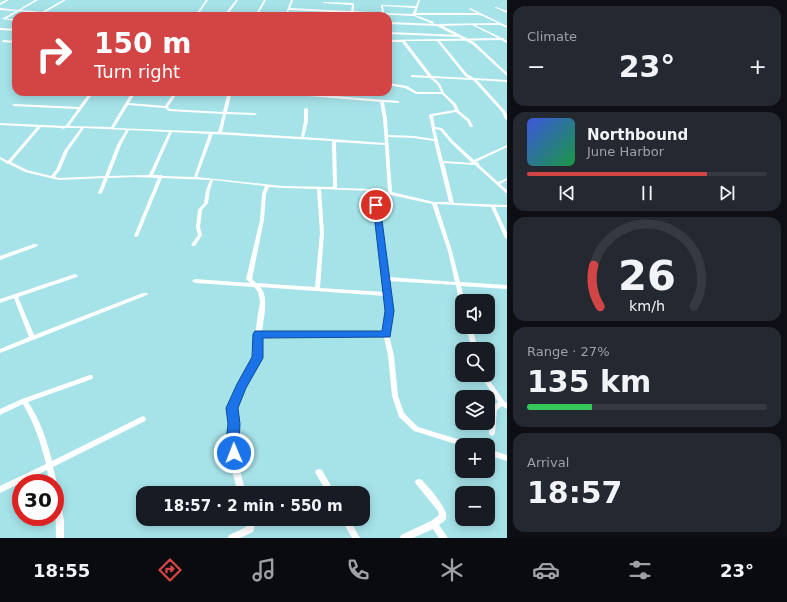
<!DOCTYPE html>
<meta charset="utf-8">
<style>
:root{--surface:#171b24;--page:#242831;--text:#f1f3f6;--muted:#9ea1a6;--line:#363941;--accent:#d34445}
body{margin:0;font-family:"DejaVu Sans",sans-serif;background:var(--page);color:var(--text);height:100vh;display:flex;flex-direction:column;font-size:15px;white-space:nowrap}
*{box-sizing:border-box;margin:0}
p{font-size:13px;color:var(--muted)}
.icon{flex:none;width:22px;height:22px;fill:none;stroke:currentColor;stroke-width:2;stroke-linecap:round;stroke-linejoin:round}
.map{position:relative;flex:1;overflow:hidden}
.panel{display:flex;flex-direction:column;gap:6px;padding:6px;background:#0d0f14;width:280px}
.panel>*{flex:none}
.hud{position:absolute;left:12px;top:12px;width:380px;height:84px;border-radius:12px;box-shadow:0 2px 10px #0003;background:#d34445;color:#fff;overflow:hidden}
.controls{position:absolute;left:455px;top:294px;display:grid;gap:8px}
.controls a{display:grid;place-items:center;width:40px;height:40px;border-radius:8px;background:var(--surface);box-shadow:0 2px 10px #0003;font-size:20px}
.speed{position:absolute;left:12px;top:474px;display:flex;gap:8px;font-size:20px;font-weight:700;text-align:center}
.speed>*{display:grid;place-content:center;width:52px;height:52px;border-radius:50%;background:var(--surface);box-shadow:0 2px 10px #0003;line-height:1}
.speed .limit{border:6px solid #d22;background:#fff;color:#111}
.pin{position:absolute;display:grid;place-items:center;width:34px;height:34px;color:#fff;margin:-17px;border:2px solid #fff;border-radius:50%;box-shadow:0 1px 4px #0007}
.me{position:absolute;width:44px;margin:-22px;rotate:359deg;stroke-linejoin:round;filter:drop-shadow(0 0 3px #0008)}
.turn{display:flex;align-items:center;gap:14px;height:84px;padding:0 16px;font-size:18px}
.turn .icon{width:52px;height:52px;stroke-width:2.5}
.turn b{display:block;font-size:28px;line-height:34px}
.big{font-size:30px;font-weight:600;line-height:1.1}
.panel .widget{flex:1;display:flex;flex-direction:column;justify-content:center;gap:6px;min-width:0;padding:0 14px;border-radius:12px;background:var(--page)}
.panel .dial{align-items:center;gap:0}
.dial svg{height:104px;overflow:visible;fill:none;stroke:var(--line);stroke-width:7;stroke-linecap:round;text-anchor:middle}
.dial text{fill:var(--text);stroke:none}
.song{display:flex;align-items:center;gap:12px}
.cover{width:48px;height:48px;border-radius:6px;background:linear-gradient(135deg,hsl(230 70% 55%),hsl(140 70% 35%))}
.played{height:4px;border-radius:2px;background:linear-gradient(90deg,var(--accent) 75%,var(--line) 75%)}
.keys{display:flex;justify-content:space-around;direction:ltr}
.heat{display:flex;justify-content:space-between;align-items:center;font-size:22px;direction:ltr}
.charge{height:6px;border-radius:3px;background:linear-gradient(90deg,#34c759 27%,var(--line) 0)}
.trip{position:absolute;left:136px;top:486px;width:234px;height:40px;border-radius:12px;background:var(--surface);box-shadow:0 2px 10px #0003;font-weight:600;line-height:40px;text-align:center}
.menu{display:flex;height:64px;justify-content:space-around;align-items:center;background:#090b0e;color:var(--muted)}
.menu .icon{width:28px;height:28px}
.menu .selected{color:var(--accent)}
.menu b{font-size:18px;color:var(--text)}
main{display:flex;flex:1;min-height:0}
.map>svg:first-child{display:block}
.lines{fill:none;stroke-linecap:round;stroke-linejoin:round}
.minor{fill:#fff;fill-rule:evenodd}
.tertiary{fill:#fff;fill-rule:evenodd}
.route{fill:#1a73e8;stroke:#114b97}
</style>
<main>
<div class="map">
<svg width="507" height="538" viewBox="0 0 507 538">
<rect width="100%" height="100%" fill="#a6e3e9"/>
<g class="lines">
<g class="minor">
<polygon points="6,0 9,0 0,5 0,3"/>
<polygon points="35,0 38,0 21,10 42,12 63,0 66,0 44,13 63,16 57,16 19,11 6,19 16,19 16,21 2,19 16,11 0,10 0,8 18,10"/>
<polygon points="206,0 208,0 199,13 225,14 236,0 238,0 228,14 248,16 187,13 188,12 197,13"/>
<polygon points="264,0 266,0 257,16 255,16"/>
<path d="M291 0H293L290 8 351 11 352 5 323 3 324 2 353 3 354 4V11L382 13 381 5 416 6 418 0H420L416 13H477L469 9 470 8 507 26V28L500 25H475L502 38H504V39L507 41V43L501 40 440 41 467 74 474 78 507 80V82L477 80 505 111 507 115V120L505 119 502 112 473 80 434 78 440 84 444 93 456 104 459 111 470 120 473 126 472 127H470L467 121 456 112 433 116 435 127 442 128 453 141 474 160 507 145V147L476 162 479 163V165L498 182 507 178V180L500 184 507 190V193H506L475 165 444 163 454 203 507 205V207H495L507 233V239L505 238 491 207 437 204 452 251 460 282 507 285V289L461 286 465 301H462V303L460 302 459 301 456 285 388 281 390 293 391 294 390 295 392 311 389 335 394 356 398 396 404 413 418 427 467 442 469 443 470 445H462V446L414 431 399 417 392 396 388 356 384 337 261 336 262 349 261 358 244 388 235 408 237 424 236 441 239 467 246 493H238L231 467 230 441 231 424 229 408 239 385 255 358 256 349 255 334 260 301 258 292 254 287 195 283 192 281 195 279 250 283 246 279 260 220 262 194 265 186 213 180 210 190 208 203 202 210 200 227 202 235 195 246H193L191 245 198 235 196 227 198 210 204 203 206 190 210 180 162 178 138 236 136 237 134 236 158 178 136 177 108 178 102 193 100 194 98 193 104 178 59 180 25 172 9 164H7L6 163 0 159V157L8 161 37 127 0 125V123L65 126 67 124 78 109 14 106 12 105 14 104 79 107 90 92H94L69 126 111 127 132 92H136L129 103 165 106 174 92H178L168 107 170 109 223 112 227 95 229 94 231 95 227 112 255 113 257 114 255 115 226 114 222 132 301 137 304 121V109L306 108 308 109V121L304 137 385 143 383 119 380 102 272 93 270 92H284L399 101V103H398L384 102 387 119 388 135 414 136 434 139 429 115 431 114 455 110 453 105 442 94H416L405 88 388 85V83L407 86 417 92H441L438 85 430 78 411 77V76L412 75 428 76 402 42H388V40L498 38 472 25 438 26 388 24V22L438 24 498 23 480 15H415L434 22 433 24 414 16 353 13V16H351V13L289 10 287 16H285ZM383 6 415 8 413 13 412 14 384 13ZM405 41H437L465 76 469 78 432 76ZM128 105 165 108 169 111 223 114 218 132 114 128ZM41 127 62 128V129L66 128H81L64 151 56 170 51 176 27 170 11 162ZM84 128 126 130 117 145 105 176 59 178 56 177 55 176 60 170 68 151ZM435 129 440 130 451 143 472 163 443 161ZM129 130 169 132 149 175 109 176 121 145ZM172 132 209 134 194 177 163 176 161 175H153ZM213 134 332 141 333 187 283 186 197 177ZM388 137 414 138 434 141 449 202H434L392 192ZM336 142 385 145 388 192 375 189 337 188ZM269 187 283 188 317 189 320 233 315 287 256 283 252 279 264 220 266 194ZM321 189 373 191 384 292 320 288 324 233ZM377 192 432 204 448 251 455 282 388 277ZM260 287 385 296 386 311 383 333 262 332C263 320 270 297 260 287Z"/>
<polygon points="494,7 496,7 507,11 507,13"/>
<polygon points="0,28 16,29 16,31 0,30"/>
<polygon points="388,32 460,35 461,36 460,37 388,34"/>
<polygon points="3,40 16,41 16,43 2,42"/>
<polygon points="34,244 36,244 38,245 38,246 0,260 0,256"/>
<polygon points="75,274 77,275 78,276 77,277 18,297 34,335 143,293 147,293 148,294 147,295 0,353 0,349 29,337 14,298 0,303 0,299"/>
<polygon points="466,327 472,327 478,349 472,349"/>
<path d="M90 375H92L93 377 92 379 28 402C40 420 47 440 52 461L141 417 143 416 145 417 146 419 145 421 53 467 57 483 56 485 55 483H49L47 470 0 493V486L46 464C41 443 34 423 23 404L0 415V409L22 399Z"/>
<polygon points="480,375 486,375 504,401 507,403 507,409 502,406 497,410 495,433 494,435 492,436 490,435 489,433 491,409 492,407 498,402"/>
<polygon points="488,449 507,455 507,461 488,455"/>
<polygon points="319,469 322,470 335,493 327,493 315,472 316,470"/>
<path d="M419 479 422 480C428 487 449 509 446 518 446 521 441 523 439 525L448 538H439L433 529 413 538H400L401 535 431 521 439 515 438 511 416 484 415 482 416 480Z"/>
<polygon points="55,489 58,491 59,493 64,520 64,538 56,538"/>
<polygon points="247,519 255,519 254,529 253,532 240,538 228,538 229,535 246,527"/>
<polygon points="341,519 349,519 360,538 352,538"/>
</g>
<polygon class="tertiary" points="437,24 439,24 474,42 507,73 507,76 472,44 437,26"/>
</g>
<polygon class="route" points="374,203 379,203 380,205 394,311 390,337 263,338 263,358 246,388 238,408 240,424 239,441 240,453 238,457 234,458 229,457 226,441 228,424 226,408 237,384 252,357 253,334 255,331 382,331 385,311 373,205"/>
</svg>
<div class="controls">
<a><svg class="icon" aria-label="sound" viewBox="0 0 24 24"><path d="M4 9h4l5-4v14l-5-4H4zM17 9q2 3 0 6"/></svg></a>
<a><svg class="icon" aria-label="search" viewBox="0 0 24 24"><circle cx="10" cy="10" r="6"/><path d="M15 15l6 6"/></svg></a>
<a><svg class="icon" aria-label="layers" viewBox="0 0 24 24"><path d="M12 4l9 5-9 5-9-5zM3 14l9 5 9-5"/></svg></a>
<a>+</a>
<a>−</a>
</div>
<div class="speed"><div class="limit">30</div></div>
<div class="pin" style="left:376px;top:205px;background:#d93025"><svg class="icon" aria-label="arrive" viewBox="0 0 24 24"><path d="M6 21V4h12l-3 4 3 4H6"/></svg></div>
<svg class="me" style="left:234px;top:453px" viewBox="-20 -20 40 40"><circle r="17" fill="#1a73e8" stroke="#fff" stroke-width="3"/><path d="M0-11L8 9 0 5-8 9z" fill="#fff"/></svg>
<div class="trip">18:57 · 2 min · 550 m</div>
<div class="hud">
<div class="turn"><svg class="icon" aria-label="right" viewBox="0 0 24 24"><path d="M7 20v-9h11M14 6l5 5-5 5"/></svg><div><b>150 m</b>Turn right</div></div>
</div>
</div>
<section class="panel">
<div class="widget"><p>Climate</p>
<div class="heat"><a>−</a><b class="big">23°</b><a>+</a></div>
</div>
<div class="widget">
<div class="song"><i class="cover"></i><div><b>Northbound</b><p>June Harbor</p></div></div>
<div class="played"></div>
<div class="keys"><svg class="icon" aria-label="previous" viewBox="0 0 24 24"><path d="M18 5L8 12l10 7zM5 5v14"/></svg><svg class="icon" aria-label="pause" viewBox="0 0 24 24"><path d="M8 5v14M16 5v14"/></svg><svg class="icon" aria-label="next" viewBox="0 0 24 24"><path d="M6 5l10 7-10 7zM19 5v14"/></svg></div>
</div>
<div class="widget dial"><svg viewBox="0 0 100 80">
<path d="M14 69A42 42 0 1 1 86 69"/>
<path d="M14 69A42 42 0 0 1 9 37" stroke="#d34445"/>
<text x="50" y="56" font-size="32" font-weight="700">26</text>
<text x="50" y="72" font-size="11">km/h</text>
</svg></div>
<div class="widget"><p>Range · 27%</p><b class="big">135 km</b><div class="charge"></div></div>
<div class="widget"><p>Arrival</p><b class="big">18:57</b></div>
</section>
</main>
<nav class="menu">
<b>18:55</b>
<svg class="icon selected" aria-label="directions" viewBox="0 0 24 24"><path d="M12 3l9 9-9 9-9-9zM9 14v-3h6M13 9l2 2-2 2"/></svg>
<svg class="icon" aria-label="music" viewBox="0 0 24 24"><path d="M9 18V5l10-2v13"/><circle cx="6" cy="18" r="3"/><circle cx="16" cy="16" r="3"/></svg>
<svg class="icon" aria-label="phone" viewBox="0 0 24 24"><path d="M5 4h4l2 5-3 2q2 4 5 5l2-3 5 2v4C11 20 4 13 5 4z"/></svg>
<svg class="icon" aria-label="climate" viewBox="0 0 24 24"><path d="M12 3v18M4 7l16 10M4 17L20 7"/></svg>
<svg class="icon" aria-label="car" viewBox="0 0 24 24"><path d="M5 17H2v-5l4-1 3-4h7l3 4 3 1v5h-3M9 17h6M6 11h13"/><circle cx="7" cy="17" r="2"/><circle cx="17" cy="17" r="2"/></svg>
<svg class="icon" aria-label="filters" viewBox="0 0 24 24"><path d="M4 7h16M4 17h16"/><circle cx="9" cy="7" r="2"/><circle cx="15" cy="17" r="2"/></svg>
<b>23°</b>
</nav>
